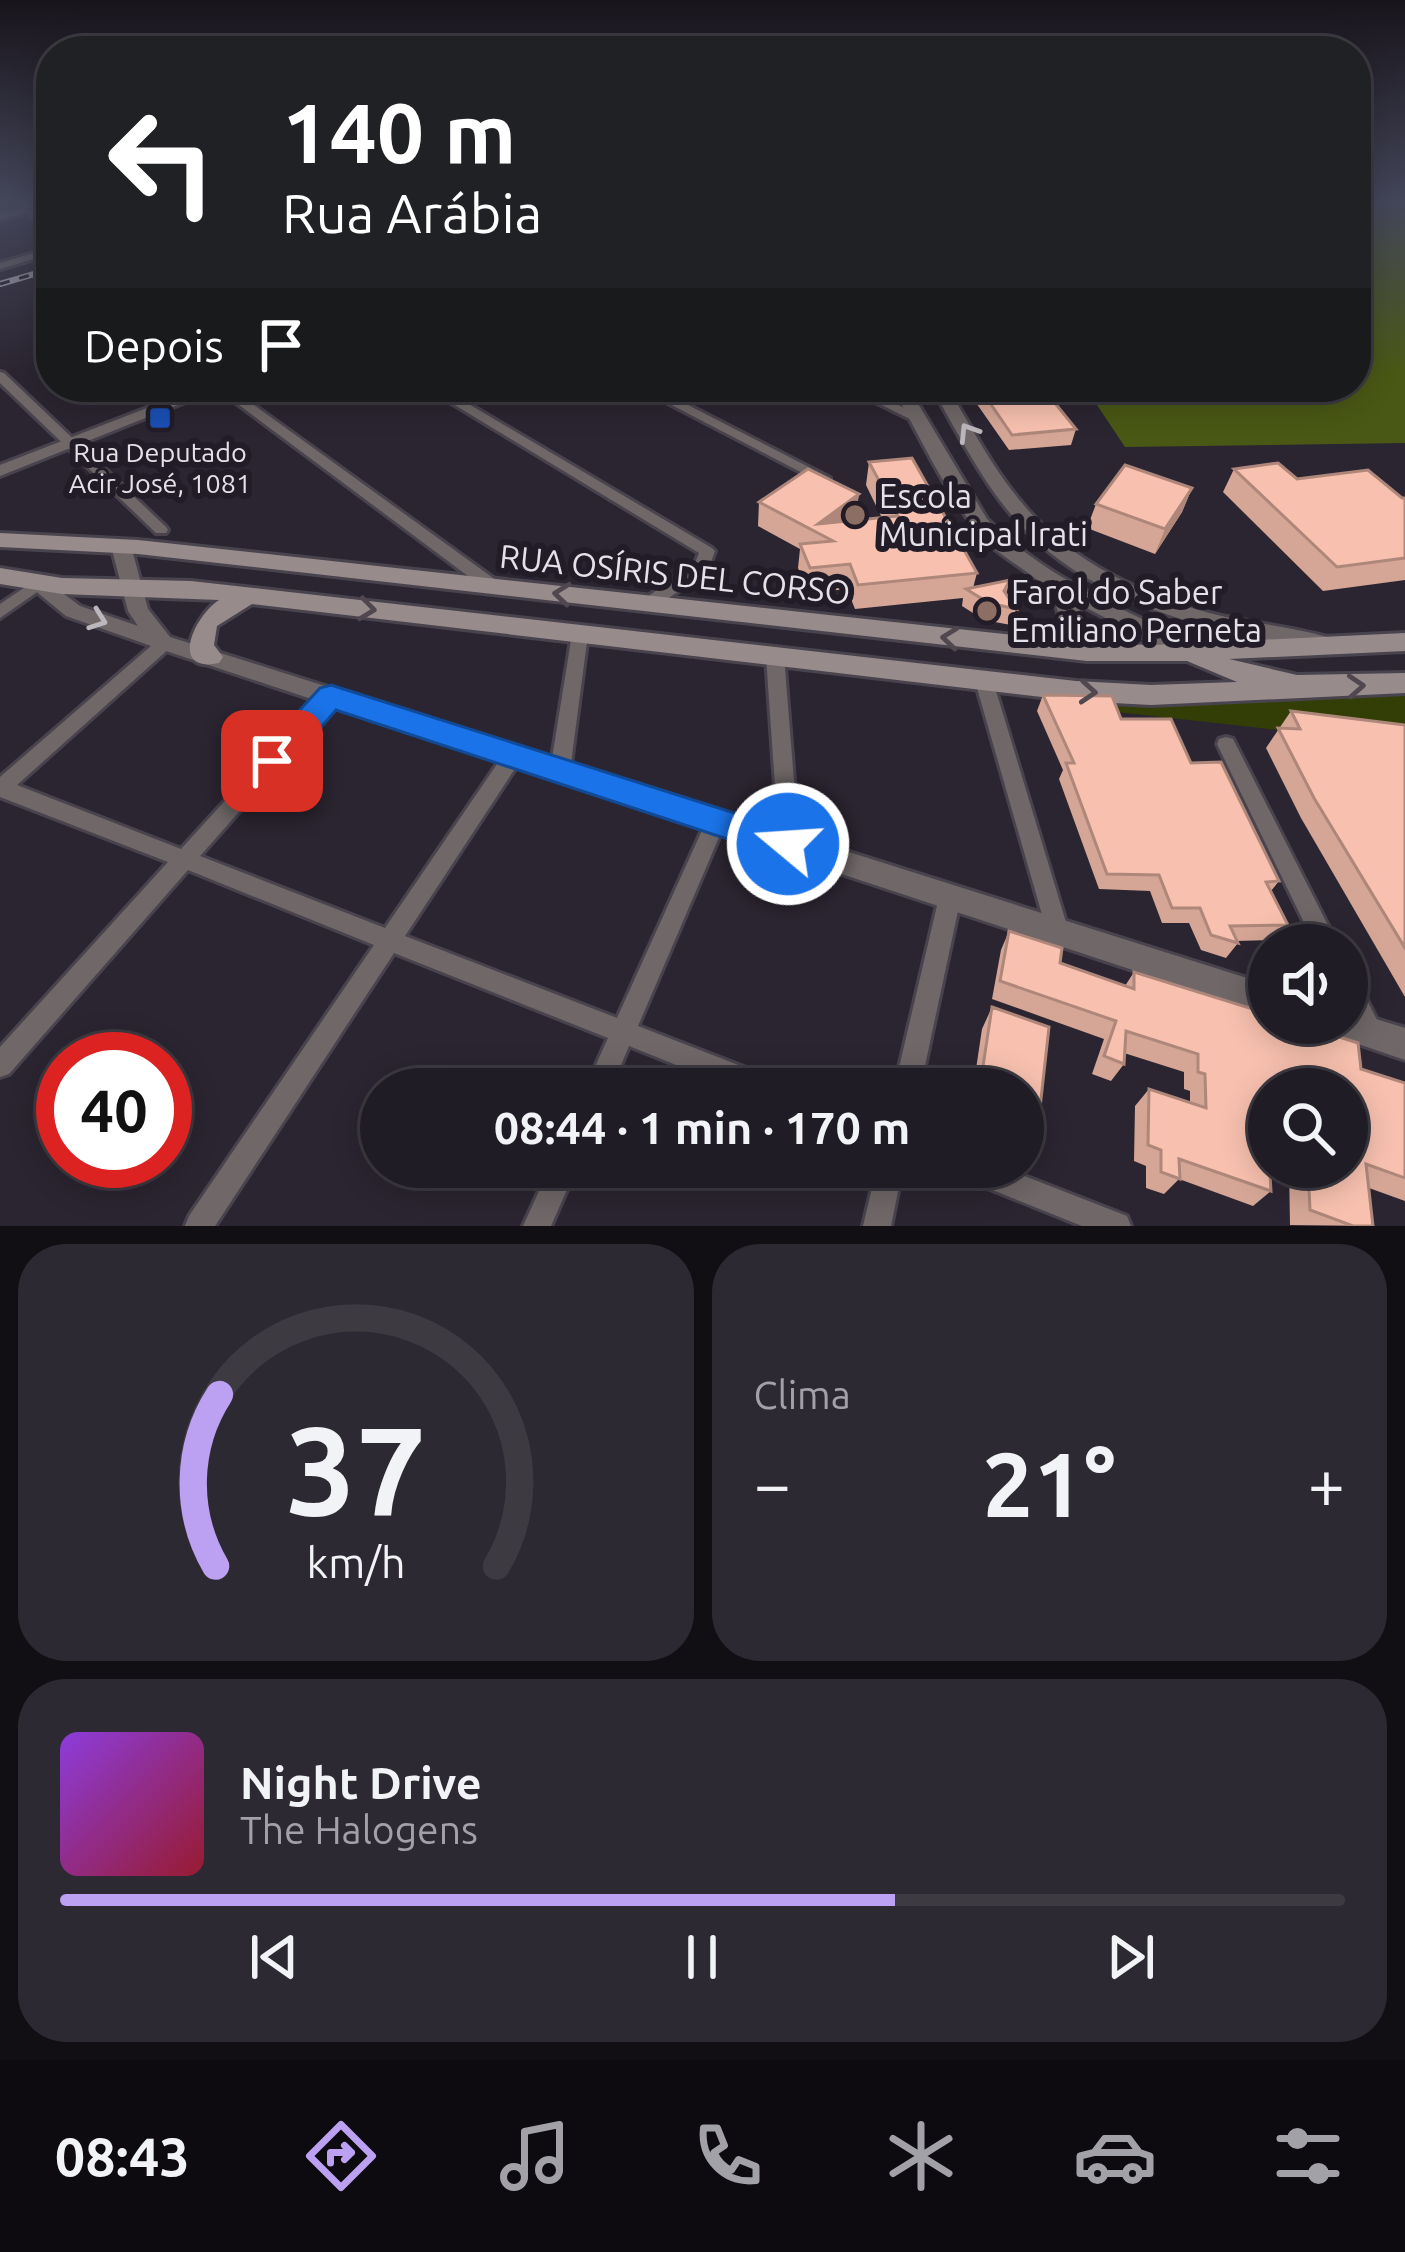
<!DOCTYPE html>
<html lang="pt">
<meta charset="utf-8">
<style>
:root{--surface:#201c25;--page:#2d2932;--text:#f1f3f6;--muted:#a2a1a7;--line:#3d3a42;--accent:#bca0f2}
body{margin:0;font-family:Ubuntu,sans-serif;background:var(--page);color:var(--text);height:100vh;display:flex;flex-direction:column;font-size:45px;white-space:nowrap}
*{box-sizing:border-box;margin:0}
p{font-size:39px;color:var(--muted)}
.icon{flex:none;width:66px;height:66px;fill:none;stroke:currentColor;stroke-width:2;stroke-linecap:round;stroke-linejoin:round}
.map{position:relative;height:1226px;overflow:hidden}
.sheet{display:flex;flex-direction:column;gap:18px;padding:18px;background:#120f14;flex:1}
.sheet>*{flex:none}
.banner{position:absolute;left:36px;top:36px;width:1335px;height:366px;border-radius:48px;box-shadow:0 6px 30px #0003,0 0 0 3px var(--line);background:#202124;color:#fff;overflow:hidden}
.tools{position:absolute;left:1248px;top:924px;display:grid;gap:24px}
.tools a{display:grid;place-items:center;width:120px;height:120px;border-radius:50%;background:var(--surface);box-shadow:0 6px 30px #0003,0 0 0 3px var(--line);font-size:60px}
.speed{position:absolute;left:36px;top:1032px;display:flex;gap:24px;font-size:60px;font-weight:700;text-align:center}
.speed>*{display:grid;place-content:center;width:156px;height:156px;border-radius:50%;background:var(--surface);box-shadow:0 6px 30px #0003,0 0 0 3px var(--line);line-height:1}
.speed .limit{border:18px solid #d22;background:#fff;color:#111}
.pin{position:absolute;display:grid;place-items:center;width:102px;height:102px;color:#fff;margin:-51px;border-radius:24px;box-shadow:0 6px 18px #0006}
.me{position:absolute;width:132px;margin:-66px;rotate:288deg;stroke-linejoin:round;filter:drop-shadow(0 0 9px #0008)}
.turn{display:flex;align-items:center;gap:42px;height:252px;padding:0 48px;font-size:54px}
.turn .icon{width:156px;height:156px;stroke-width:2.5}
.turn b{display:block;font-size:84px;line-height:102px}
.then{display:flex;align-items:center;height:114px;padding:0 48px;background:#0003;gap:24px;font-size:45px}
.big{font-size:90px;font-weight:600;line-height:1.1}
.sheet .card{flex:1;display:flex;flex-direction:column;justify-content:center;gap:18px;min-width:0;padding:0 42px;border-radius:48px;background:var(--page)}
.sheet .dial{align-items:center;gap:0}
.dial svg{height:312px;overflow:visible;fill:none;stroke:var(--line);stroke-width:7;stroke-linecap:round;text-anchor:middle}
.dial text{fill:var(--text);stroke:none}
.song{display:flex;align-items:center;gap:36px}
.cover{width:144px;height:144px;border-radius:18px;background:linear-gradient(135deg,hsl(270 70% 55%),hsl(350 70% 35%))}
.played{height:12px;border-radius:6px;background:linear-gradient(90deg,var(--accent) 65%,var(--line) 65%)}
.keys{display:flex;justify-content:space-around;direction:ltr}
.heat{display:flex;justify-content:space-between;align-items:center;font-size:66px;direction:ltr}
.sheet .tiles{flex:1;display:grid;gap:18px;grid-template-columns:1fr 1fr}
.card:last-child{grid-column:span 2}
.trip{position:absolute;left:360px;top:1068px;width:684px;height:120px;border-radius:60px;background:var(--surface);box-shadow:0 6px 30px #0003,0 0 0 3px var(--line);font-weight:600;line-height:120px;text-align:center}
.menu{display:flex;height:192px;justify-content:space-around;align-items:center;background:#0d0b0f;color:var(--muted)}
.menu .icon{width:84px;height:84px}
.menu .current{color:var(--accent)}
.menu b{font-size:54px;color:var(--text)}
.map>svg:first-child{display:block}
.green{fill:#333e07}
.forest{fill:#4a5815}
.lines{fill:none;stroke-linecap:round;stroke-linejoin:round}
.minor-casing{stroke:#49434e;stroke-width:6}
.tertiary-casing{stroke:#49434e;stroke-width:6}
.secondary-casing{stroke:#49434e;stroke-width:6}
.minor{fill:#706868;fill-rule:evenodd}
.tertiary{fill:#706868;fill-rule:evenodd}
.secondary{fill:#988b8c;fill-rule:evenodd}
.rail-casing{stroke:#b7b2bb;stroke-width:6}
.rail{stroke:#211c27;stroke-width:3;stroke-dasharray:10;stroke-linecap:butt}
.wall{fill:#d5a696}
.shaded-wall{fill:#ae877a}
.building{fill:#f8c1af;stroke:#ae877a;stroke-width:3}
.oneway{stroke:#bcb7bc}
.oneway2{stroke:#51484f}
.route{fill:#1a73e8;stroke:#114b97;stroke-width:3}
.transit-dot{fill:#1a4fb4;stroke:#211c27;stroke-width:4.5}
.education-dot{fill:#8d6e63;stroke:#211c27;stroke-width:4.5}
.labels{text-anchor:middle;stroke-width:12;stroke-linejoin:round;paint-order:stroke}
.far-poi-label{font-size:27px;fill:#e5e1e9;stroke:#211c27}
.poi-label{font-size:33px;fill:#e5e1e9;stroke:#211c27;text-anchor:start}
.street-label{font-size:33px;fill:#e5e1e9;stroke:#211c27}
</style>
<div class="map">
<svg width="1405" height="1226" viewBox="0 0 1405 1226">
<rect width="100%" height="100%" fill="#2b2531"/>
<polygon class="green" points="1405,693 1405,744 1117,712 1113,704"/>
<polygon class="forest" points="1356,202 1405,202 1405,443 1125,447 1085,387 1356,387"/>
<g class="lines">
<defs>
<g id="minor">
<polygon points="43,202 51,202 51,206 34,210 51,222 51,229 26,213 0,220 0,214 20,209 19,204 29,206"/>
<polygon points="51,248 51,254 0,269 0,263"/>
<polygon points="0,372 4,373 166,527 168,530 166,533 156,533 0,383"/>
<polygon points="215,387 229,387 500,583 502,587 500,591 488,591"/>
<polygon points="425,387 440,387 712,548 715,551 708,570 655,608 643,608 641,604 643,600 695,563 699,553"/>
<polygon points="637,387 653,387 830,478 823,482 818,481"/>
<polygon points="845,387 861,387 923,417 917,421 912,420"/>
<polygon points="37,579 45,584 43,588 0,618 0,604"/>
<polygon points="580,628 588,634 570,771 567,776 560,779 553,776 550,771 572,634"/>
<polygon points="165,637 174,643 171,647 17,785 181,849 325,691 337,691 340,696 337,701 200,856 385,928 506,751 513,748 520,751 523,756 520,761 405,936 617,1018 709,815 716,812 723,815 726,821 638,1026 777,1080 781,1089 736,1089 629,1046 611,1089 585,1089 608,1038 394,953 215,1226 185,1226 189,1216 374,945 188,870 9,1074 0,1077 0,1047 168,862 0,797 0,777 159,639"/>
<polygon points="775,650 781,652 784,656 799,844 796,850 789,853 782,850 779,844 766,656 769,652"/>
<polygon points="984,674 990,676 993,681 1069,932 1066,939 1058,942 1050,939 1047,932 975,681 978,676"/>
<polygon points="1226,737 1233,739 1338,945 1315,945 1217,744 1219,739"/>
<polygon points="950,887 958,890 961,897 920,1089 894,1089 939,897 942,890"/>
<polygon points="1347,973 1355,976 1383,1032 1380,1041 1371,1044 1362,1041 1347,1009"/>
<polygon points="550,1167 577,1167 551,1226 523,1226"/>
<polygon points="877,1167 903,1167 891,1226 863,1226"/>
<polygon points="954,1167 1001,1167 1127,1216 1131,1226 1082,1226 958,1176"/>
</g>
<g id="tertiary">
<polygon points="201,387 223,387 0,476 0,465"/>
<path d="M892 387H908L987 519C1045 579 1126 610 1200 647L1203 653 1200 659H1184L1079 604 1081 624 1078 629 1048 653H1032L1029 648 1059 621C1058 580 1012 568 986 541 950 503 919 434 892 387Z"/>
<path d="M931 387H947C971 426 992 468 1022 503 1068 560 1140 594 1209 613 1248 623 1288 626 1327 637L1330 642 1327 647C1297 654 1255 640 1226 632 1149 612 1070 582 1016 520 981 481 958 432 931 387Z"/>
<polygon points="121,540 131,546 148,609 170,637 1269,985 1269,1015 157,648 66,616 27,584 30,579 44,579 80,606 138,626 128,611 111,546"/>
<polygon points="1347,1010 1405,1028 1405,1060 1329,1034 1325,1023 1347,1023"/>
</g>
<path id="secondary" d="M0 533 138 540 1087 643 1153 645 1405 633V651L1229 659 1297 675 1405 673V693L1151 705 1076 701 252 604 217 626 214 645 223 657 219 663C169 674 193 617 219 600L62 594 0 584V568L62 578 191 581 1076 681 1151 685 1237 682 1187 661H1087L138 554 0 547Z"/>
</defs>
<use href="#minor" class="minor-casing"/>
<use href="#tertiary" class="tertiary-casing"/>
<use href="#secondary" class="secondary-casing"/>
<use href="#minor" class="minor"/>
<use href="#tertiary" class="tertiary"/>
<use href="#secondary" class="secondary"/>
<defs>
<polyline id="rail" points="0,284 51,269"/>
</defs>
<use href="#rail" class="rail-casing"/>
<use href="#rail" class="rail"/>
</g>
<g class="wall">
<polygon points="965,387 1042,387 1076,429 1071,445 1009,450"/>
<polygon points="869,462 977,573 973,588 1010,580 1006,594 1016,609 1011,625 984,620 962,606 963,598 855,609 847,589 807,593 798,568 800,549 758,526 759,502 859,494 855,518 852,520 882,518 866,485"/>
<polygon points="1234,469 1405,498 1405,580 1323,591 1223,492"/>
<polygon points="1192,488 1182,512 1155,554 1087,528 1096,504"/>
<polygon points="1043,695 1121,719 1191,763 1279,881 1271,891 1288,925 1276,940 1236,941 1238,943 1226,958 1201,950 1189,923 1162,923 1150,891 1099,889 1059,779 1063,770 1037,711"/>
<polygon points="1291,711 1405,725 1405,997 1301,818 1266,748"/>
<polygon points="1009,931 1060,963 1125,986 1134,972 1361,1069 1405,1083 1405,1201 1369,1188 1373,1226 1290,1225 1289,1167 1347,1167 1347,1089 1269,1089 1269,1118 1267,1117 1271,1191 1253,1206 1179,1179 1164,1194 1146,1188 1146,1166 1134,1161 1135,1106 1149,1089 1190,1103 1190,1091 1184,1089 1184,1072 1124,1053 1124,1064 1111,1081 1092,1074 1104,1039 992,999 1001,950"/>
<polygon points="992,1007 1040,1108 1028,1127 1023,1126 1023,1089 973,1089 982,1029"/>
</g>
<g class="shaded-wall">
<polygon points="1192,488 1182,512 1155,554 1165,529"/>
<polygon points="859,494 855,518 828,538 818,524"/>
</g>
<g class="building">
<polygon points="979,387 1042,387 1076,429 1012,435"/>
<polygon points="912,458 977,573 858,585 850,564 810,568 800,544 833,541 759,502 808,469 859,494 818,524 898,516 869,462"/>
<polygon points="1278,463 1297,479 1368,470 1402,498 1405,498 1405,558 1337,567 1234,469"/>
<polygon points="1125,465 1192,488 1165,529 1096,504"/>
<polygon points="1010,580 1004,591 1016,609 989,603 966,589"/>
<polygon points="1043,695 1112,696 1121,719 1171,719 1191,763 1221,762 1279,881 1266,882 1288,925 1230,926 1238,943 1211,935 1200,908 1172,908 1159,875 1107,874 1066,763 1074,763"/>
<polygon points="1291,711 1405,725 1405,948 1314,798 1278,728 1300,729"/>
<polygon points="1009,931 1062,948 1060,963 1134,989 1134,972 1269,1014 1269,1023 1296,1023 1358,1043 1361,1069 1405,1083 1405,1178 1366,1164 1373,1226 1353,1226 1310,1210 1308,1167 1347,1167 1347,1089 1269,1089 1269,1095 1265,1094 1271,1191 1179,1159 1180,1179 1161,1172 1161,1150 1148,1145 1149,1089 1206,1108 1205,1074 1198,1072 1198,1054 1126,1031 1124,1064 1104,1056 1116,1021 1000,981"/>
<polygon points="992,1007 1049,1027 1040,1108 1023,1102 1023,1089 988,1089 980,1086"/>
</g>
<defs><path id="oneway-chevron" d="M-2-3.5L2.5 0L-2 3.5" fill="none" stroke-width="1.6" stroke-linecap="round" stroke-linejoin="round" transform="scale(3)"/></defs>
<g class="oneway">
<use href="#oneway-chevron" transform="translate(968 432) rotate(-122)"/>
<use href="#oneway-chevron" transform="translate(98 620) rotate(20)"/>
</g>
<g class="oneway2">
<use href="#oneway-chevron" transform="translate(562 594) rotate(-174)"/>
<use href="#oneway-chevron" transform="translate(367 609) rotate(7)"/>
<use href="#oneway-chevron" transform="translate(950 638) rotate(-174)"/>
<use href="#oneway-chevron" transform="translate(1356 686) rotate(-4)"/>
<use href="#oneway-chevron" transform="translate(1088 692) rotate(4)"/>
</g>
<linearGradient id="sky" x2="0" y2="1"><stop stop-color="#18141b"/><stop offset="0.54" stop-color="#44465a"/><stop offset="1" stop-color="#44465a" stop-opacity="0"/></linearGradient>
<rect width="1405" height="374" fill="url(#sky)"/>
<polygon class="route" points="331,685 788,830 801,834 806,844 801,855 788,859 336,710 284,770 272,774 261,770 257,761 261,752 320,688"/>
<rect class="transit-dot" x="148" y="406" width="24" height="24" rx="6"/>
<g class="education-dot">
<circle cx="855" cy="515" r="12"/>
<circle cx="987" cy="611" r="12"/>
</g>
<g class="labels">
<g class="far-poi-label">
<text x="160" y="462">Rua Deputado<tspan x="160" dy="31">Acir José, 1081</tspan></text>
</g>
<g class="poi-label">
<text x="879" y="508">Escola<tspan x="879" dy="38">Municipal Irati</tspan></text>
<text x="1011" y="604">Farol do Saber<tspan x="1011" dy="38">Emiliano Perneta</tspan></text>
</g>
<g class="street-label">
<text transform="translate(675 574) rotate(6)" y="12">RUA OSÍRIS DEL CORSO</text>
</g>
</g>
</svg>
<div class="tools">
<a><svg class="icon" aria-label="sound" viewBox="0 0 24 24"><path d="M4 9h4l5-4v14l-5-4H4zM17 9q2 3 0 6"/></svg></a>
<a><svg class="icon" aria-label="search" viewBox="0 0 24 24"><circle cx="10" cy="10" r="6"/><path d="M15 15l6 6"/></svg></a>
</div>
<div class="speed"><div class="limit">40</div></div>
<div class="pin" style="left:272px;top:761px;background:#d93025"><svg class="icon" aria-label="arrive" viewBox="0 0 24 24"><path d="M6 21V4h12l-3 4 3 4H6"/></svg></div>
<svg class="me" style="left:788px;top:844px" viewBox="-20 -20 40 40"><circle r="17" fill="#1a73e8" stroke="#fff" stroke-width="3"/><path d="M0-11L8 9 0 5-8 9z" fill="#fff"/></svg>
<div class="trip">08:44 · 1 min · 170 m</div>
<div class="banner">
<div class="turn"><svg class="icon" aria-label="left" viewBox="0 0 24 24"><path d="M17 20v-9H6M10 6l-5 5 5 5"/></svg><div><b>140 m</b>Rua Arábia</div></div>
<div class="then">Depois<svg class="icon" aria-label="arrive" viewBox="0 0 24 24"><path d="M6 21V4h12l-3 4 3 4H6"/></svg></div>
</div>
</div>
<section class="sheet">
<div class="tiles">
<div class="card dial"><svg viewBox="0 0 100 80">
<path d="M14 69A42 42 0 1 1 86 69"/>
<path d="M14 69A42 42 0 0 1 15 25" stroke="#bca0f2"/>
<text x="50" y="56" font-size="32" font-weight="700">37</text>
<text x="50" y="72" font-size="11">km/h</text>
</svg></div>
<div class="card"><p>Clima</p>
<div class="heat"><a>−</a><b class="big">21°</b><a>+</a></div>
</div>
<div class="card">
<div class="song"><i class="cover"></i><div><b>Night Drive</b><p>The Halogens</p></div></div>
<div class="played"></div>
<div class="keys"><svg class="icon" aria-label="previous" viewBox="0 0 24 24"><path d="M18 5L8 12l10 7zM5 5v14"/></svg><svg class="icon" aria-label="pause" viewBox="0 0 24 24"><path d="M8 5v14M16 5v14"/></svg><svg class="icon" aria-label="next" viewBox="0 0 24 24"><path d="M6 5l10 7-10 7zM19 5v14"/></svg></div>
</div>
</div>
</section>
<nav class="menu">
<b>08:43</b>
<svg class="icon current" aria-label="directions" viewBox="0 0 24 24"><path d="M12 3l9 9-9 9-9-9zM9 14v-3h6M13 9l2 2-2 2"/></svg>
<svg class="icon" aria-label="music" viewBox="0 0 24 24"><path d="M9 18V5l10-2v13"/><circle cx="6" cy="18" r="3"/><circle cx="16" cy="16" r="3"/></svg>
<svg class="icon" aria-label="phone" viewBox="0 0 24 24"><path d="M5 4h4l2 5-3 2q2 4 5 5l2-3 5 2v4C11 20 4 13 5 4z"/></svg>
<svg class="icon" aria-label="climate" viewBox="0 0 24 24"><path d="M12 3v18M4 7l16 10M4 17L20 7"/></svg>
<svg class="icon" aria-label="car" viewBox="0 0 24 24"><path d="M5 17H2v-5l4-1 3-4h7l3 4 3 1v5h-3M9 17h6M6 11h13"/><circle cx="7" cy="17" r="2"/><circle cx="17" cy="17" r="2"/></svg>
<svg class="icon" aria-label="filters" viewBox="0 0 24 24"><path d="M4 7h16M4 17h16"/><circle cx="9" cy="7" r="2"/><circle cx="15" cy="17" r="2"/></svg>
</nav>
